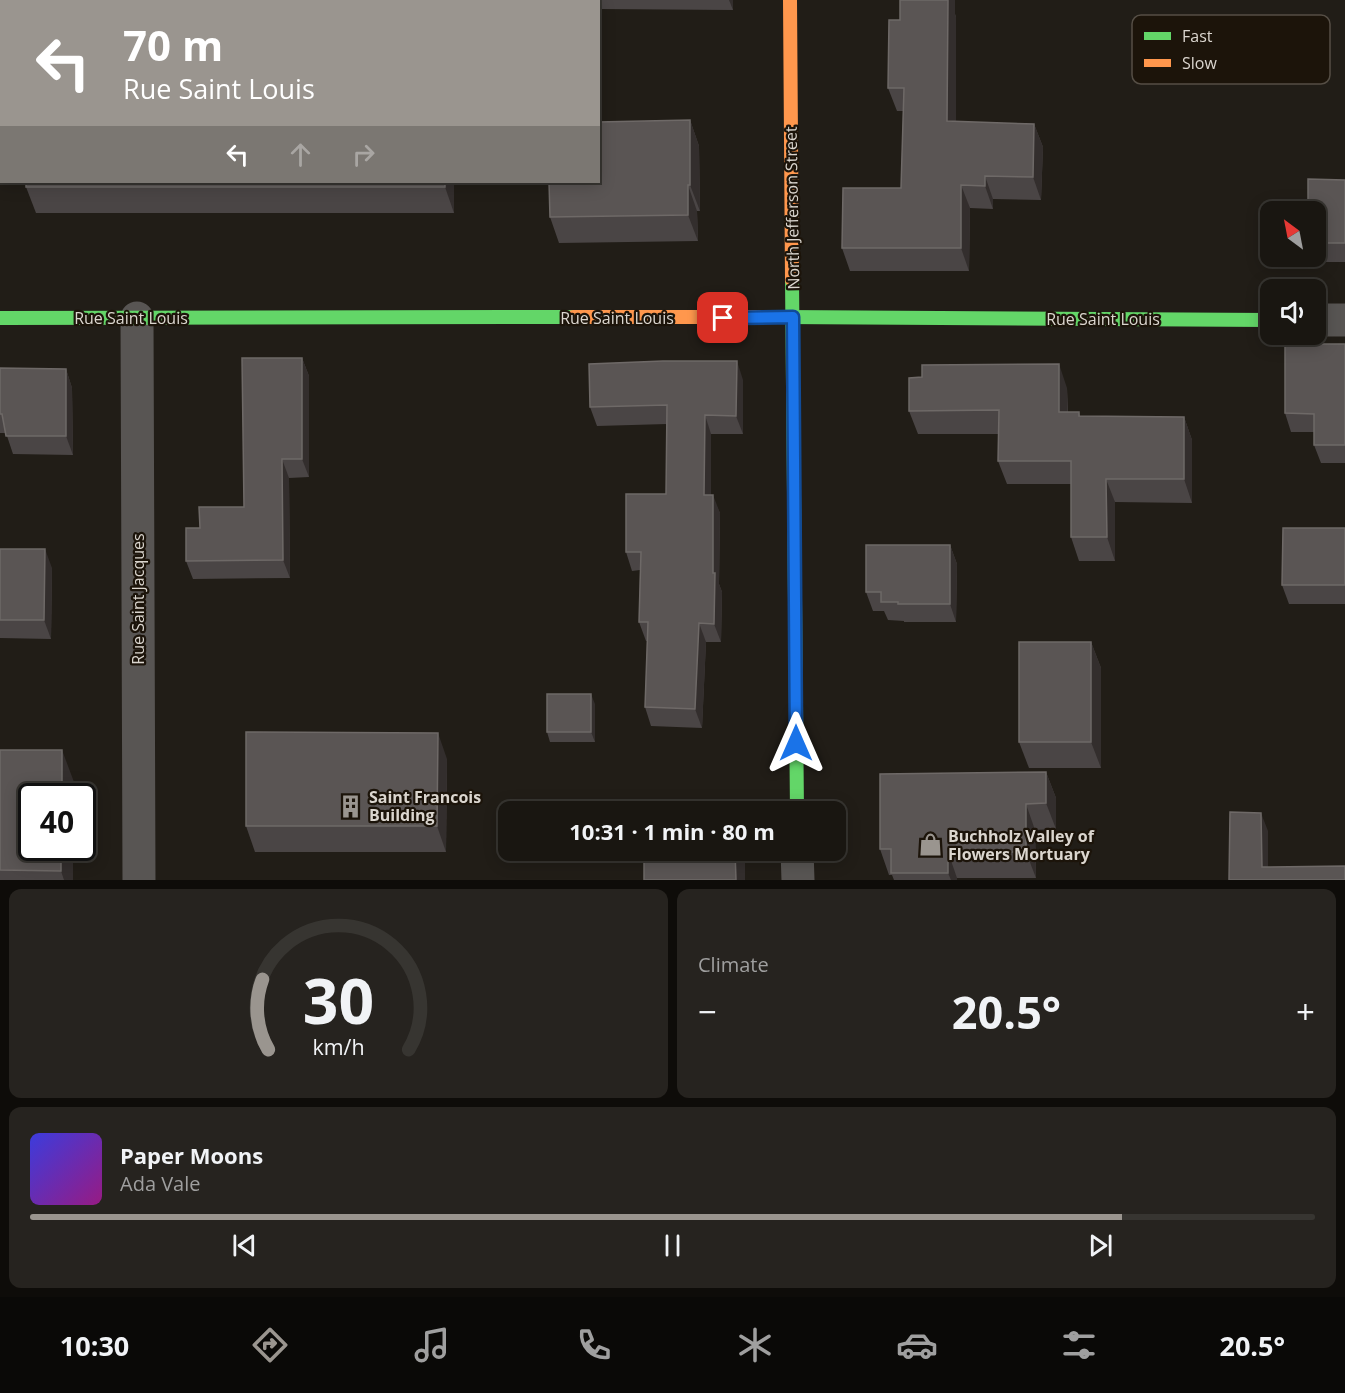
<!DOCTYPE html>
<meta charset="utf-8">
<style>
:root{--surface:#191611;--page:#26231f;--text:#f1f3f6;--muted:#9f9f9f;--line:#373531;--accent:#9a958f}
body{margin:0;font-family:"Open Sans",sans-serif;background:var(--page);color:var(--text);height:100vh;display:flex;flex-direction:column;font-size:22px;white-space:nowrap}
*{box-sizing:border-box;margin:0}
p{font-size:20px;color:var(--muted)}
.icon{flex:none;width:33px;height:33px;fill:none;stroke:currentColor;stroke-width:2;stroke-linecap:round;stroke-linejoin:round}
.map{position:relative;height:880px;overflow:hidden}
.drawer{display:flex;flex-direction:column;gap:9px;padding:9px;background:#0e0c09;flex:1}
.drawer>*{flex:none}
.top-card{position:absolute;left:0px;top:0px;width:600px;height:183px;box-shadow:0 3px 15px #0003,0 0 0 2px var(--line);background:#9a958f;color:#fff;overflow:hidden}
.needle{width:39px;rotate:328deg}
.controls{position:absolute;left:1260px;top:201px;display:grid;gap:12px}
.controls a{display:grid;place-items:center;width:66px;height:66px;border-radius:12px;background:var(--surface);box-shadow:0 3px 15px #0003,0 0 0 2px var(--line);font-size:30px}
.speed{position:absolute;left:18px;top:783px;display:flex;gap:12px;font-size:30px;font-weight:700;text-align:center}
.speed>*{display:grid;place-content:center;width:78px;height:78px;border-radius:50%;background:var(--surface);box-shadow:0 3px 15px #0003,0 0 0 2px var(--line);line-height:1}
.speed .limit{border:3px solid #111;border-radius:9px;background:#fff;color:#111}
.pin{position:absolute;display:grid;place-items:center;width:51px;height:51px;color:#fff;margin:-26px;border-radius:12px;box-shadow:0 3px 9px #0006}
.me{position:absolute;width:66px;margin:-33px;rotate:0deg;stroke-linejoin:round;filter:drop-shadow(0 0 4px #0008)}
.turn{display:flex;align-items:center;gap:21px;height:126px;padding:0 24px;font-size:27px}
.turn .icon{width:78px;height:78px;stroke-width:2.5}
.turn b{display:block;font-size:42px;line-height:51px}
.lanes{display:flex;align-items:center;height:57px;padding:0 24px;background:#0003;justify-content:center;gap:30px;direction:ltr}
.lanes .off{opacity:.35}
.big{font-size:45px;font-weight:700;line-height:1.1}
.drawer .widget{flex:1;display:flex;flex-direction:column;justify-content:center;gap:9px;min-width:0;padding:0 21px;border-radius:12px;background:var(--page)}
.drawer .dial{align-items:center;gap:0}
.dial svg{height:156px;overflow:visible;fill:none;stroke:var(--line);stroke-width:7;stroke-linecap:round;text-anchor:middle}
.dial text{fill:var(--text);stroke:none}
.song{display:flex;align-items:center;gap:18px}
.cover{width:72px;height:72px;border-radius:9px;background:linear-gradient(135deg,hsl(240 70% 55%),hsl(310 70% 35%))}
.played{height:6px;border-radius:3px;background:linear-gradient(90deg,var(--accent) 85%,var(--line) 85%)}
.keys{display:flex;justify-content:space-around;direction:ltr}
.heat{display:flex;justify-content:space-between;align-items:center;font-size:33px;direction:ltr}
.drawer .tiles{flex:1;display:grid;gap:9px;grid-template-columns:1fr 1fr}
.widget:last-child{grid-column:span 2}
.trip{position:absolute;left:498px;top:801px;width:348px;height:60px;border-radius:12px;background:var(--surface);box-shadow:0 3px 15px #0003,0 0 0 2px var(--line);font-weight:700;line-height:60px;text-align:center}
.tab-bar{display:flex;height:96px;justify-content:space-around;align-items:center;background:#0a0907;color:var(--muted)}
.tab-bar .icon{width:42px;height:42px}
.tab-bar .on{color:var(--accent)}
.tab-bar b{font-size:27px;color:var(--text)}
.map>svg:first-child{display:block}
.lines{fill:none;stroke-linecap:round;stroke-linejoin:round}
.street{stroke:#585553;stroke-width:33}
.fast{stroke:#63d668;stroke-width:14}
.slow{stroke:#ff974d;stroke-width:14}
.wall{fill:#4a4545}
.shaded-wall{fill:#332e2d}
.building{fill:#5a5554;stroke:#6e6967;stroke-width:1.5}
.route-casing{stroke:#114b97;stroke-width:15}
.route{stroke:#1a73e8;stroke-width:10}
.labels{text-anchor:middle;stroke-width:4.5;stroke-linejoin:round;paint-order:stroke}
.street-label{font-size:16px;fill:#dbd6cf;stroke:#1c140a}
.poi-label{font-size:16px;font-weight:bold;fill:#dbd6cf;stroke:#1c140a;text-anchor:start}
.key{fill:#1c140a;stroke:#554e45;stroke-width:1.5}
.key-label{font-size:16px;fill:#dbd6cf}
</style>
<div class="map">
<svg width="1345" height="880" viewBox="0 0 1345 880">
<rect width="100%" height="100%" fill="#211d17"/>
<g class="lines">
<g class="street">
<polyline points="137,318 139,880"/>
<polyline points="1316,320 1345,320"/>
<polyline points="797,850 798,880"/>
</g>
<g class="fast">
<polyline points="792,280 797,812"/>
<polyline points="783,317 1270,320"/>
<polyline points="0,318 573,317"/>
</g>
<g class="slow">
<polyline points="790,0 792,280"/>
<polyline points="573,317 783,317"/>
</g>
</g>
<g class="wall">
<polygon points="519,0 733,0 733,10 598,9 598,2 520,2"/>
<polygon points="955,14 956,17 956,122 1034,124 1043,147 1041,200 993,199 993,209 970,208 969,271 850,271 842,248 901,188 903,111 897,111 888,88 900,20"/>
<polygon points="690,120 699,146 700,211 697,211 698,241 559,243 550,217"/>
<polygon points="1345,180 1345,262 1314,262 1312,256 1316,256 1316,212"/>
<polygon points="26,182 454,182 454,213 36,213 26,187"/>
<polygon points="1345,344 1345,463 1321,463 1314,445 1314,432 1291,432 1285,413"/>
<polygon points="302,358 309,376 309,477 289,478 290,578 193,579 186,561 200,528 244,507"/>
<polygon points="0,368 66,369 72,388 73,455 13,454 6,433 0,433"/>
<polygon points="743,380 743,434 711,434 711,495 720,513 719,584 722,592 721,642 706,642 702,728 651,726 645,707 647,641 646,641 639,622 640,570 632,571 626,552 666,494 667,424 597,426 590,407"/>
<polygon points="1067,388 1068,412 1079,412 1080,416 1184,417 1192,440 1192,503 1115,502 1115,561 1079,561 1071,537 1071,484 1007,484 998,461 999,434 918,434 909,411"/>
<polygon points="1345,528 1345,604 1289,604 1282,585"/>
<polygon points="950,545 957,564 956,622 904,622 904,621 888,620 884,611 873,611 866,592"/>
<polygon points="0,549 52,568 51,639 0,638"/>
<polygon points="1091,642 1101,668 1101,768 1029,768 1019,742"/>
<polygon points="595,704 595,742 550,742 547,732"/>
<polygon points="0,750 74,782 32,848 73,848 73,880 0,880"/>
<polygon points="447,759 446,852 255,852 246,826"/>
<polygon points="1046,772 1056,798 1056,829 1035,830 1036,878 957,878 957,880 894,880 892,875 889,875 880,849"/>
</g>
<g class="shaded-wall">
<rect x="209" y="0" width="9" height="2"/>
<polygon points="729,0 733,0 733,10"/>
<polygon points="948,0 955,0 955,14 956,17 956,144 947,121"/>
<polygon points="690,120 699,146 700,211 690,185"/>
<polygon points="1034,124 1043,147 1041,200 1033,177"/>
<polygon points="985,176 993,199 993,209 985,186"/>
<polygon points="445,182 454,182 454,213 445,187"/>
<polygon points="688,185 697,211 698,241 688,215"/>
<polygon points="961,185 970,208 969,271 961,248"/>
<polygon points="302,358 309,376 309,477 302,459"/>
<polygon points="737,361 743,380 743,434 736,416"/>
<polygon points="1059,364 1067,388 1068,436 1059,412"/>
<polygon points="66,369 72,388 73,455 66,436"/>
<polygon points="705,415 711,434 711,513 704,495"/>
<polygon points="1184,417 1192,440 1192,503 1184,479"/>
<polygon points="282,459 289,478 290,578 283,560"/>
<polygon points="1106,479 1115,502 1115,561 1107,537"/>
<polygon points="713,495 720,513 719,584 722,592 721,642 714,624 713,573"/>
<polygon points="950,545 957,564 956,622 950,604"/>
<polygon points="45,549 52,568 51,639 44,620"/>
<polygon points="699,623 706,642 702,728 695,709"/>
<polygon points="1091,642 1101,668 1101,768 1091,742"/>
<polygon points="591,694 595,704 595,742 591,732"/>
<polygon points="438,733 447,759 446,852 437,826"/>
<polygon points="62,750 74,782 73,796 62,796"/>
<polygon points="1046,772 1056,798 1056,829 1046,803"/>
<polygon points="1026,804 1035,830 1036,878 1026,852"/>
<polygon points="1261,813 1268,831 1268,880 1262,867"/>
<polygon points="61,848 73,848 73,880 64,880 61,871"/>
<polygon points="735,850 745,850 745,880 736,880"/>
<polygon points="948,852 957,878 957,880 951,880 948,873"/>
</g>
<g class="building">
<rect x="87" y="0" width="122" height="2"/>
<polygon points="900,0 948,0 947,121 1034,124 1033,177 985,176 985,186 961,185 961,248 842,248 843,188 901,188 904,88 888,88 889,20 900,20"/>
<polygon points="690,120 690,185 688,185 688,215 550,217 549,182 598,182 598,122"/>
<polygon points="1308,179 1345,180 1345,243 1316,243 1316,212 1308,212"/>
<rect x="26" y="182" width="419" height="5"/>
<polygon points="1285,344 1345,344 1345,445 1314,445 1314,414 1285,413"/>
<polygon points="242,358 302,358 302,459 282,459 283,560 186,561 186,528 200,528 199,507 244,507"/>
<polygon points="663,361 737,361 736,416 705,415 704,495 713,495 713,573 715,573 714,624 699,623 695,709 645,707 648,622 639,622 641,552 626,552 626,494 666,494 667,405 590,407 589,364"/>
<polygon points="1059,364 1059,412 1079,412 1079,416 1184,417 1184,479 1106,479 1107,537 1071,537 1071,461 998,461 999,410 909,411 909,378 922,377 922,365"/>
<polygon points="0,368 66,369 66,436 6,436 2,414 0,414"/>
<polygon points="1283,528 1345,528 1345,585 1282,585"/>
<polygon points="866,545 950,545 950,604 898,604 898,602 881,602 881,592 866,592"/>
<polygon points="0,549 45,549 44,620 0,620"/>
<rect x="1019" y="642" width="72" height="100"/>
<rect x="547" y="694" width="44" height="38"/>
<polygon points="246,732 438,733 437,826 246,826"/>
<polygon points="0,750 62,750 62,796 32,796 32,848 61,848 61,871 0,870"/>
<polygon points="1046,772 1046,803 1026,804 1026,852 948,852 948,873 891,873 891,849 880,849 880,774"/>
<polygon points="1230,812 1261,813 1262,867 1345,866 1345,880 1229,880"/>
<polygon points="644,850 735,850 736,880 644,880"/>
</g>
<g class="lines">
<defs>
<polyline id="route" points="723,318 793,317 796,743"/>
</defs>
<use href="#route" class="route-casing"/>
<use href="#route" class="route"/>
</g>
<defs>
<symbol id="building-bare" viewBox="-9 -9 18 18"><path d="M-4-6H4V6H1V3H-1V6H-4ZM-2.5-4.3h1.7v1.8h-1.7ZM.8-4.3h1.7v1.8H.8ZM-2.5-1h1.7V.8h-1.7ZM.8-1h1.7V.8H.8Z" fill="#9a958f" stroke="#1c140a" stroke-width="2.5" paint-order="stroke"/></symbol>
<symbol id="shop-bare" viewBox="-9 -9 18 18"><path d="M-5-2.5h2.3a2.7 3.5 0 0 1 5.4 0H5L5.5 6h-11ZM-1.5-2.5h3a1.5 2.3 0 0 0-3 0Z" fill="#9a958f" stroke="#1c140a" stroke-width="2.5" paint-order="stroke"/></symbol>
</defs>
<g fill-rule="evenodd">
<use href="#building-bare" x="334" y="790" width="33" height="33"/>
<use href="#shop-bare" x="914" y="828" width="33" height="33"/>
</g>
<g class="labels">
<g class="street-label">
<text transform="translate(792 208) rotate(-91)" y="6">North Jefferson Street</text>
<text x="131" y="324">Rue Saint Louis</text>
<text x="617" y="324">Rue Saint Louis</text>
<text x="1103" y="325">Rue Saint Louis</text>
<text transform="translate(138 599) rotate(-90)" y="6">Rue Saint Jacques</text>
</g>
<g class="poi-label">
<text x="369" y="803">Saint Francois<tspan x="369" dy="18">Building</tspan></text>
<text x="948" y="842">Buchholz Valley of<tspan x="948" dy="18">Flowers Mortuary</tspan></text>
</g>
</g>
<rect x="1132" y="15" width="198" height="69" rx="9" class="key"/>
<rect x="1144" y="32" width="27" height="8" fill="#63d668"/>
<rect x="1144" y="59" width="27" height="8" fill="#ff974d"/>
<g class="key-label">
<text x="1182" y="42">Fast</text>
<text x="1182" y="69">Slow</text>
</g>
</svg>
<div class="controls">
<a><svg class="needle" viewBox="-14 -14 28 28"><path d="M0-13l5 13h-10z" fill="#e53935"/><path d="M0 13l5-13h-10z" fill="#9f9f9f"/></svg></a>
<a><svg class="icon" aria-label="sound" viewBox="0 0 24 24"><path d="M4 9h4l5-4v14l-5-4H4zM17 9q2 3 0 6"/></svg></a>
</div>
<div class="speed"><div class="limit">40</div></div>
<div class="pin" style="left:723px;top:318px;background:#d93025"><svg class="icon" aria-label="arrive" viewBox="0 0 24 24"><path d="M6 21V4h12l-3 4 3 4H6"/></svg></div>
<svg class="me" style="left:796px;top:743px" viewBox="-20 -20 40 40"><path d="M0-17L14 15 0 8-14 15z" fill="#1a73e8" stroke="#fff" stroke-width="4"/></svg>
<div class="trip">10:31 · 1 min · 80 m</div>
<div class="top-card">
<div class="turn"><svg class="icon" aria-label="left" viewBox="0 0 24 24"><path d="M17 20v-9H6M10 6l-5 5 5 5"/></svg><div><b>70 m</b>Rue Saint Louis</div></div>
<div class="lanes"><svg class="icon" aria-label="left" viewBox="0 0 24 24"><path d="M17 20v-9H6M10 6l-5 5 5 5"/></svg><svg class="icon off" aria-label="ahead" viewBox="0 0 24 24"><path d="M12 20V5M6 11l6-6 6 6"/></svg><svg class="icon off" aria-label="right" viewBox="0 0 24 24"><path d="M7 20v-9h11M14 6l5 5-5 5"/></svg></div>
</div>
</div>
<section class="drawer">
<div class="tiles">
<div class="widget dial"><svg viewBox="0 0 100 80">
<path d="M14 69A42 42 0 1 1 86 69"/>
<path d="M14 69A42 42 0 0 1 11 33" stroke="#9a958f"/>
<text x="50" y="56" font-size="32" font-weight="700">30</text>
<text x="50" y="72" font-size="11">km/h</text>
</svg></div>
<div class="widget"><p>Climate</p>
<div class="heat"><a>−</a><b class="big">20.5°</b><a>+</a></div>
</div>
<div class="widget">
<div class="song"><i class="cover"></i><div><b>Paper Moons</b><p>Ada Vale</p></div></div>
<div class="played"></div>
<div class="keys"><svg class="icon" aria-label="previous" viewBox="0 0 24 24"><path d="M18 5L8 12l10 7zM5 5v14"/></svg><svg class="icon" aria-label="pause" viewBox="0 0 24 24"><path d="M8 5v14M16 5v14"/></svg><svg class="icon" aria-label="next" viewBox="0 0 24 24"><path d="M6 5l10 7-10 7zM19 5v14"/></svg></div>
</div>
</div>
</section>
<nav class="tab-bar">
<b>10:30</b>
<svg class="icon on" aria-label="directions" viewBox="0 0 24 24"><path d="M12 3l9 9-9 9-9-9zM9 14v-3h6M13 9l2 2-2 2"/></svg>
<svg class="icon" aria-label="music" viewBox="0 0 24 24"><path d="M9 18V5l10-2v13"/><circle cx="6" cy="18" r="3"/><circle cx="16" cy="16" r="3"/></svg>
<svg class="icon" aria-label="phone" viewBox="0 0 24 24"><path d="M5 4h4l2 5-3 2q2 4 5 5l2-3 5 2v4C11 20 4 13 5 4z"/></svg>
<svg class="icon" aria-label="climate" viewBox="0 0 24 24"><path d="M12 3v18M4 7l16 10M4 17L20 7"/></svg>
<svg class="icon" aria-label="car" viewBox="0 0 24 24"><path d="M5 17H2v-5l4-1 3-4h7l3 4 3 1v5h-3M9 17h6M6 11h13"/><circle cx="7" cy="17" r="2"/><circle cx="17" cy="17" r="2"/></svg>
<svg class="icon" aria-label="filters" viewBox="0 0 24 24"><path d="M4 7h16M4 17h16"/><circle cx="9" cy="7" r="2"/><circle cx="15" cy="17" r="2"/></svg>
<b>20.5°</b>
</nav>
